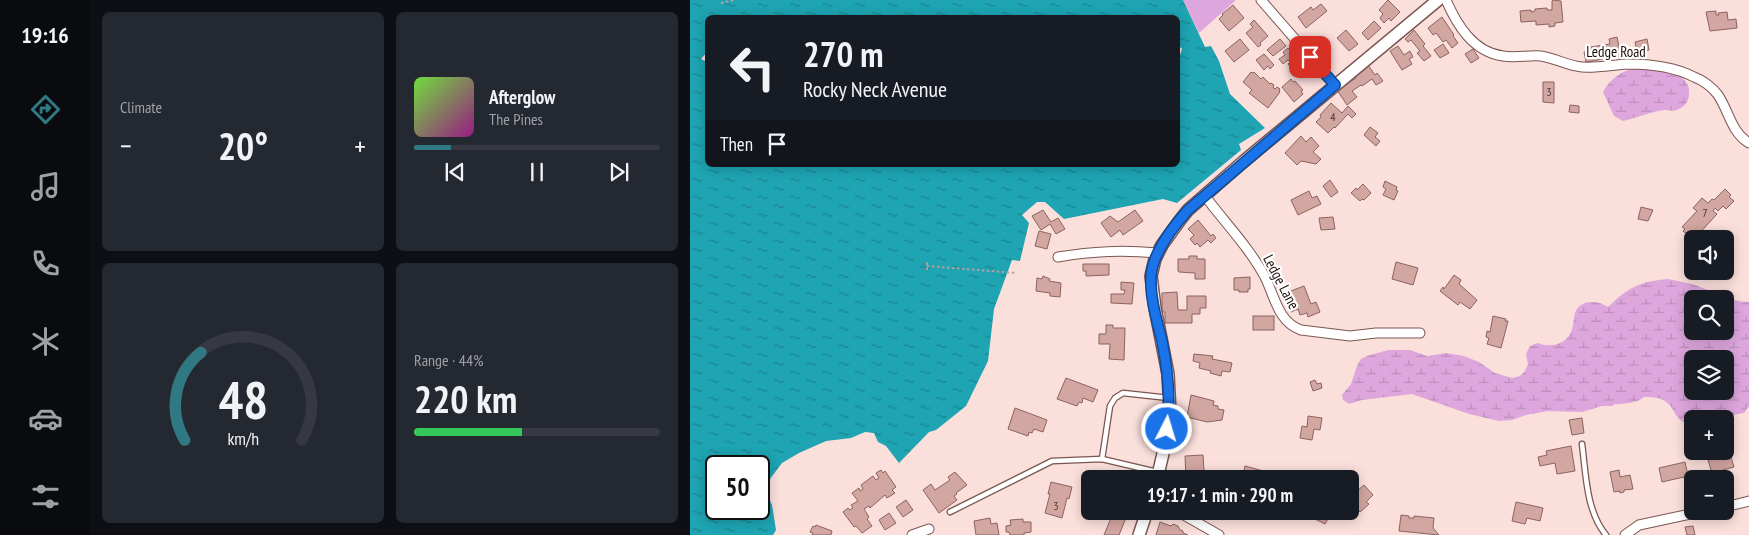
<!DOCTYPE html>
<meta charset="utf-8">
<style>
:root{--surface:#171b24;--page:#242831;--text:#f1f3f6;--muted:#9ea1a6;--line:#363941;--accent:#317982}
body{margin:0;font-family:"PT Sans Narrow",sans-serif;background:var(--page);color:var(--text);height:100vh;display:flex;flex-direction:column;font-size:19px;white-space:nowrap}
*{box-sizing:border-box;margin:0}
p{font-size:16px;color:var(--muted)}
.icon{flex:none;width:28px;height:28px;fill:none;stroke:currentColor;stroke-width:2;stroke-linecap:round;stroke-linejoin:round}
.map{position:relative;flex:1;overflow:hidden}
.details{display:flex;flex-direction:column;gap:12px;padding:12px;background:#0d0f14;width:600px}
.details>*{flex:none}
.top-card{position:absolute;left:15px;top:15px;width:475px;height:152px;border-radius:8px;box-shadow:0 2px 12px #0003;background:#171b24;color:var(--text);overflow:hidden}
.controls{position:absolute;left:994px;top:230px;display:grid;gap:10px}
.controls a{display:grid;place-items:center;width:50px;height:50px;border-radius:8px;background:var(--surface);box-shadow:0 2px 12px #0003;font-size:25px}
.speed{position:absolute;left:15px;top:455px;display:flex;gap:10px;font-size:25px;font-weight:700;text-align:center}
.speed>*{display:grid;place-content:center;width:65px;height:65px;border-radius:50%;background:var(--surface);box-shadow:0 2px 12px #0003;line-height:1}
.speed .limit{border:2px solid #111;border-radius:8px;background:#fff;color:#111}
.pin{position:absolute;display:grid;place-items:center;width:42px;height:42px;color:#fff;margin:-21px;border-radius:10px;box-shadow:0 2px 8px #0006}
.me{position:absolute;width:55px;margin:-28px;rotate:5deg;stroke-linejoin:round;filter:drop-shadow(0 0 4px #0008)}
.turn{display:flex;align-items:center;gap:18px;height:105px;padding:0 15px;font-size:22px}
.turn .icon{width:65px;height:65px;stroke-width:2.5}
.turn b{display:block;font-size:35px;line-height:42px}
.then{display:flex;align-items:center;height:48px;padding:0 15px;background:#0003;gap:10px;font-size:19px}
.big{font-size:38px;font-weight:700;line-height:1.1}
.details .widget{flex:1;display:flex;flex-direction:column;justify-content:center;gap:8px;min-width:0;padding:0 18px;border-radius:8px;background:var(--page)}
.details .dial{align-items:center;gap:0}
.dial svg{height:130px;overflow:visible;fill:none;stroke:var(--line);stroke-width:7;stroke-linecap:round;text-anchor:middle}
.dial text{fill:var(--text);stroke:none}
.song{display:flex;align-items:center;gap:15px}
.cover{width:60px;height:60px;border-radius:8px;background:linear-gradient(135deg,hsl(100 70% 55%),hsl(310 70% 35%))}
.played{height:5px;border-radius:2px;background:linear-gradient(90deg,var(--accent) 15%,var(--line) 15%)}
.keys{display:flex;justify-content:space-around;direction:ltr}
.heat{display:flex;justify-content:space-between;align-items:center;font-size:28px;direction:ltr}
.charge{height:8px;border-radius:4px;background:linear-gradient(90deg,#34c759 44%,var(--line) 0)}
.details .tiles{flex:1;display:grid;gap:12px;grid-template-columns:repeat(2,1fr)}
.trip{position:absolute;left:391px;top:470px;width:278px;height:50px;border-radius:8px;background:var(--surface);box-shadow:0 2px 12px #0003;font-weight:700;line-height:50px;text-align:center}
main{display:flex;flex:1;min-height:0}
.dock{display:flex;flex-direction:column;width:90px;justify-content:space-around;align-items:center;background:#090b0e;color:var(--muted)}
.dock .icon{width:35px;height:35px}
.dock .active{color:var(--accent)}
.dock b{font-size:22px;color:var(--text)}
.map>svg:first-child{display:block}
.wetland{fill:url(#wetland-marsh);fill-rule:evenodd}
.park{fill:#dda6dd}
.water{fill:url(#water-ripples);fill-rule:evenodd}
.building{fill:#d2a6a1;stroke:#8b635f}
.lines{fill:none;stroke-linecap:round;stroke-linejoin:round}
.lane-casing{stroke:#7c5551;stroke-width:7}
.street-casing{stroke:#7c5551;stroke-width:11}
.secondary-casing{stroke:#7c5551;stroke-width:14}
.path{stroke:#b7a09d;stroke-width:2;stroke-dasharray:2.5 2.5;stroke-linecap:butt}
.lane{stroke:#fff;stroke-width:4.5}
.street{stroke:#fff;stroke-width:9}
.secondary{stroke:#fff;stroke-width:11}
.route-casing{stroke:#114b97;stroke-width:12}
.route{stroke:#1a73e8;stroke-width:9}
.labels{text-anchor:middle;stroke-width:4.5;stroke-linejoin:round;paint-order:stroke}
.number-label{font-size:12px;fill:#4b3532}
.street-label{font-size:15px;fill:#1e0f0d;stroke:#fff}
</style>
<main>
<nav class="dock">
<b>19:16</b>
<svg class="icon active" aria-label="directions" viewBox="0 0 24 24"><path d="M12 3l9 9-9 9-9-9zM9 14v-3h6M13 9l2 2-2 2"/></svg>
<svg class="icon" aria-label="music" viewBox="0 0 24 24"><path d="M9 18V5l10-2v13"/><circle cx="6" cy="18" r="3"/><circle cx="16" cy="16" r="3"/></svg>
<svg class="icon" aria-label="phone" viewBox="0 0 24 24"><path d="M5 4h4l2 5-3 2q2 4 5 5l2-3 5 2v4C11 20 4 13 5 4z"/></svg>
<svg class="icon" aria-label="climate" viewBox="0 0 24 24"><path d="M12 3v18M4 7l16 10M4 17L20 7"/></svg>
<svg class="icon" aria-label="car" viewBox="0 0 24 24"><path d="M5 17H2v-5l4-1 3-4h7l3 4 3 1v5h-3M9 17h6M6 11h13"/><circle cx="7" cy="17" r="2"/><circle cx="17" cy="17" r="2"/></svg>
<svg class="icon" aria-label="filters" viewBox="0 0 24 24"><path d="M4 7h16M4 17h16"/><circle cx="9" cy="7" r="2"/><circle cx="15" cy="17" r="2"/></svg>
</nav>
<section class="details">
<div class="tiles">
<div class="widget"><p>Climate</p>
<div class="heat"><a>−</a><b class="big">20°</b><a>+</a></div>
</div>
<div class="widget">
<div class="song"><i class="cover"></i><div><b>Afterglow</b><p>The Pines</p></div></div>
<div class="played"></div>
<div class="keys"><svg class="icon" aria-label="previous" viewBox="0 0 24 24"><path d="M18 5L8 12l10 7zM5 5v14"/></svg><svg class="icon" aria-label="pause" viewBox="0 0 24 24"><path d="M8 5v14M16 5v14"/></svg><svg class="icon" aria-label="next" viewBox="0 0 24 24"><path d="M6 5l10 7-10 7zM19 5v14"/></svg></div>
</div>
<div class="widget dial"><svg viewBox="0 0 100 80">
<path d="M14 69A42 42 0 1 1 86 69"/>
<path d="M14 69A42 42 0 0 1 24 15" stroke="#317982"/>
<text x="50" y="56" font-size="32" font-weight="700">48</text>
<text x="50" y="72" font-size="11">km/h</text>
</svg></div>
<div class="widget"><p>Range · 44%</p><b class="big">220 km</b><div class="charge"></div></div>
</div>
</section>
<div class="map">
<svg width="1059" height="535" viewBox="0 0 1059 535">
<defs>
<pattern id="wetland-marsh" width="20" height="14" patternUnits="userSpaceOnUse" patternTransform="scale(1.25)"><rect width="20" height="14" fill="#dda6dd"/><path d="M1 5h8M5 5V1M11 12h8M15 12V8" fill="none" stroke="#bd8ebc"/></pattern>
<pattern id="water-ripples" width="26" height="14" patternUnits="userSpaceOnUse" patternTransform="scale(1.25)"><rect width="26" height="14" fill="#1ea4b2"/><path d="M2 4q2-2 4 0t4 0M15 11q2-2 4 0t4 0" fill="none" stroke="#1a848f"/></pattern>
</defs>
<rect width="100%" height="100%" fill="#fadfdb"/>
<g class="wetland">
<path d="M947 68C963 70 1002 70 999 94 999 101 995 106 989 109 983 112 979 110 974 110 960 112 946 118 933 121L924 116 913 92C920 79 932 70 947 68Z"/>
<path d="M978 279C986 281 994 282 1002 284 1021 290 1038 302 1059 302V406L1054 413 1020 419H1002V425C984 422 986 408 975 401 969 397 961 397 954 397 948 403 933 404 925 404L922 406H912L892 412 858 411 836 415 822 420 809 421 779 414 722 394 672 400 659 404 653 400 652 395 661 384 667 366 671 359 677 356 698 350H720L737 356 756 353 774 356 789 362 805 373 822 378 830 376 835 371 838 364 836 354 840 346 848 343C860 348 875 345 881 332 884 326 883 319 885 313 890 299 908 300 918 307 939 287 948 282 978 279ZM1002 299H1035V331H1002ZM1002 359H1035V391H1002Z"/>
</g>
<polygon class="park" points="493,0 546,0 509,33"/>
<path class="water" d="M0 0H493L515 47 521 46 529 61 540 94 575 128 549 144 551 150 487 203 473 199 374 219 355 202H347L332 215 339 223 330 261 322 260 304 309 298 361 276 406 246 430 239 432 209 463 196 446 188 442 184 433 175 432 161 438 136 441 109 453 92 463 74 487 82 505 86 530 83 535H0ZM18 18H488V47L492 48 491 53 488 56V165H18L17 66 15 61 11 59 17 52ZM26 466H69V509H26Z"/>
<g class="building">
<polygon points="698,0 710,12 701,21 699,18 694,23 690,18 693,14 689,10"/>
<polygon points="863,0 871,1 873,22 865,23 865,26 859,27 859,24 846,25 846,21 831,22 830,11 841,10 841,12 845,11 845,9 857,8 857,10 862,10 862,1"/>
<polygon points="631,4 637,11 616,28 608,17 621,7 623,10"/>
<polygon points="543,5 554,18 539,31 529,19 533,15 532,14"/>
<polygon points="1026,11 1026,15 1029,15 1028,13 1037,12 1038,20 1046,19 1047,28 1020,31 1016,12"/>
<polygon points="752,17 764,35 763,36 768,43 762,48 756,40 753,42 746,33 743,35 738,28"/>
<polygon points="564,20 578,36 570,43 571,45 568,47 556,33 563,27 560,24"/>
<polygon points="684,21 691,28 678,40 672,33"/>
<polygon points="656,30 668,44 659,51 647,38"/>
<polygon points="724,30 735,44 733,46 741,56 734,61 727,53 730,51 721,40 718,42 715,39"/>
<polygon points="927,37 931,56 896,62 894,52 901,51 901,47 920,44 919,39"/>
<polygon points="550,39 559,50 544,62 535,51"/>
<polygon points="590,39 596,46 583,56 577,50"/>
<polygon points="957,39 959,50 947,52 945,42"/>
<polygon points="753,44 759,53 750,58 744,50"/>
<polygon points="708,46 714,55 720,51 723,57 719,59 722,64 712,70 700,51"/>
<polygon points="598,48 619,71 610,78 598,64 600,62 598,60 593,64 589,59 595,55 593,52"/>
<polygon points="783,49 789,58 781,63 775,54"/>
<polygon points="574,54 584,65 580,69 578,66 574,70 566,60"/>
<polygon points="678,65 685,75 687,73 693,81 686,85 682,79 672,86 671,85 662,91 667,97 657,105 647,90 666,78 664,75"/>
<polygon points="561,72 562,73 564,72 571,79 573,77 580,84 581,83 584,85 583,87 585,89 587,87 590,89 589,91 590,92 578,108 559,93 562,90 553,82"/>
<polygon points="601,79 603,82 605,81 613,90 611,91 613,94 604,102 592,87"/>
<polygon points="853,82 864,82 864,103 853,102"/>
<polygon points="641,103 652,113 658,106 666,114 662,118 658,114 645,128 644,127 638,133 626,122 631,117 630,115"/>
<polygon points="880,105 889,106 889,113 879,112"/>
<polygon points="680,127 688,133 685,137 690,141 686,146 674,135"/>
<polygon points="611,136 616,142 621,137 629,146 623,152 631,159 626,164 611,161 607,165 595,153"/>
<polygon points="640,180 648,192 641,197 633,186"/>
<polygon points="695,181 707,187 706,190 708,191 704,200 693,195 696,189 693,187"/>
<polygon points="673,184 681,193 674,200 672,199 670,201 661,193 666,188 667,190"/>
<polygon points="1035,189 1041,195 1039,197 1044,201 1036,209 1033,206 1028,211 1025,208 1023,211 1027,214 1006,237 1003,234 1000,237 993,231 995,229 992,227 1007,211 1003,208 1012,198 1018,203 1022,199 1024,200"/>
<polygon points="619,191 622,198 627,196 631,204 608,215 601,200"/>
<polygon points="951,207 963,210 958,221 948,219"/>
<polygon points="353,210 361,222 368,218 375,229 366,234 360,224 351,230 342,216"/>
<polygon points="445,210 453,221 433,235 430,230 421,237 411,223 420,216 428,222"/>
<polygon points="643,217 645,229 631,230 629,218"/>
<polygon points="508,220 521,236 523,234 526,238 521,243 518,240 510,247 507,243 505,245 500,239 504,235 498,229"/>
<polygon points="349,231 361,234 357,249 345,246"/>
<polygon points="499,256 507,256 507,259 515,259 515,279 505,279 505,273 489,272 488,271 488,259 499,259"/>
<polygon points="706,262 728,268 723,285 702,279"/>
<polygon points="393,264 419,264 419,275 396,276 396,271 393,271"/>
<polygon points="764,275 771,280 769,284 787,300 780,309 770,302 768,305 750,291 753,287 754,289"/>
<polygon points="353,276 360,279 359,281 371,283 370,297 360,296 360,293 346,291 347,278 352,279"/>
<polygon points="560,277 560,289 558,289 558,292 549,292 549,290 544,290 544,278"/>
<polygon points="431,282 444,283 442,304 421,303 421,294 434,294 435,290 431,290"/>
<polygon points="614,286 621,304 626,302 630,312 618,317 617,313 610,315 608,309 601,312 593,294"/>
<polygon points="487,292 488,310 497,310 497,296 516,296 516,308 510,308 510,314 502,314 502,323 475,323 475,312 472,312 472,293"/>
<rect x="563" y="316" width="21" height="14"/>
<polygon points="803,316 816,319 815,321 818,321 811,348 797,344 799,338 796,337 797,331 800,332"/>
<polygon points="416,325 423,325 423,328 435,328 434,360 419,359 420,344 409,344 409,334 416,334"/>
<polygon points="504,354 523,356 522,359 542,363 540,372 532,371 531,376 520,373 521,371 509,368 510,363 503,361"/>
<polygon points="376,378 408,390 403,402 393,398 392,403 389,402 387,406 367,399"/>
<polygon points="625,380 627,384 631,383 632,388 623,391 620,382"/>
<polygon points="501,395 524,401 523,405 528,406 528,409 534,410 532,420 517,422 497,417"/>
<polygon points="325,408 357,420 353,432 344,429 342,433 339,432 338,436 318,429"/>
<polygon points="618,416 632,418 630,430 624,429 622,440 610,438 612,426 617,427"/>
<polygon points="892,418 894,433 882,435 879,420"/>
<polygon points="881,446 885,471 867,474 865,463 850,466 848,457 857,455 856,451"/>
<polygon points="1027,453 1028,457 1040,454 1044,467 1022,473 1018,460 1020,460 1019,455"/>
<polygon points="513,455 514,471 511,471 512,479 496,479 495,456"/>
<polygon points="995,462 999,480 995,481 994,477 972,482 969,468"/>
<polygon points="555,466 577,472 575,479 552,479"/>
<polygon points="191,470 193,473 195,471 206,487 202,490 205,493 197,498 195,495 180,508 179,506 174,509 179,517 177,519 182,526 172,533 166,526 164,527 153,512 158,508 160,510 163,508 161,505 168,501 162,493 169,488 170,491 173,489 171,485 183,476 186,480 189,478 186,473"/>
<polygon points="929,470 930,477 940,475 943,489 934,490 934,492 930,493 930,491 924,492 920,472"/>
<polygon points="265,472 277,485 266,493 267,494 264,496 267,500 249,513 233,490 241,484 245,490 260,480 258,477"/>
<polygon points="361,482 382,487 379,499 377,498 372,518 355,513 360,494 358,494"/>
<polygon points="674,485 683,495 676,502 679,504 670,512 660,501 660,497"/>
<polygon points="216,500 223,510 213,517 206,507"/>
<polygon points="826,502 853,508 850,521 837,518 835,524 822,521"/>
<polygon points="424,511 438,513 429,535 414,535"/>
<polygon points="622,511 642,511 635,524 619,516"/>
<polygon points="199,513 206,523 195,530 189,520"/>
<polygon points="711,515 719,516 719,518 724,518 724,516 744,518 743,528 749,535 709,531"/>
<polygon points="300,518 301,524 307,523 309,535 286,535 284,521"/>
<polygon points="333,519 333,522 341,522 341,532 334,533 334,535 320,535 319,532 316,532 316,526 321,525 320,520"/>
<polygon points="470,522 481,526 483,524 488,526 490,530 493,531 493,533 498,535 466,535"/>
<polygon points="126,525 142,531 141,535 122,535 123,533 120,532 123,526 125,527"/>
<polygon points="1003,526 1005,535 997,535 995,527"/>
</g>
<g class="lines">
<defs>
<g id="lane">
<path d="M892 444C896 474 896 511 916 535"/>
<polyline points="412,459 420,406 425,398 433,393 479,398"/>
<polyline points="260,512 362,461 412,459 467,472"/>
</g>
<g id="street">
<polyline points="571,0 645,85"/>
<path d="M756 0C767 25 783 52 813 56 826 58 839 55 851 56 865 58 878 66 892 67 907 68 922 65 937 64 959 64 985 67 1004 77 1013 80 1023 88 1028 95 1039 111 1041 132 1059 143"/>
<path d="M515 196C535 223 559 247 575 277 585 297 588 322 611 330L660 336 686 333H730"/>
<path d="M368 257C404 251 432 250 468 253"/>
<polyline points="1035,507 1059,501"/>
<polyline points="487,511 529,535"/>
<polyline points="222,535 239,529"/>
<polyline points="935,535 949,525 1014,511"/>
</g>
<g id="secondary">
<polyline points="467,479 475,445 480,413 478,374 465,308 461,276 465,259 472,245 490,220 498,210 553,162 748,0"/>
<polyline points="449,535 457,511"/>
</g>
</defs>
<use href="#lane" class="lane-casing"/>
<use href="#street" class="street-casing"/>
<use href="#secondary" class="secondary-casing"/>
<g class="path">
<polyline points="31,3 44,0"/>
<polyline points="237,266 326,273"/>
<polyline points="237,270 237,262"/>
</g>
<use href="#lane" class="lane"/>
<use href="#street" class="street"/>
<use href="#secondary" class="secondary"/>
</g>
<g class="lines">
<defs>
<path id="route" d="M477 429C481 399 478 371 472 341 467 321 460 298 461 277 462 253 483 227 498 210L645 85 620 57"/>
</defs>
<use href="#route" class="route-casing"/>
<use href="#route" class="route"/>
</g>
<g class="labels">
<g class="number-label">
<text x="859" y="96">3</text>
<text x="643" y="121">4</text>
<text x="1015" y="217">7</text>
<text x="366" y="510">3</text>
</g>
<g class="street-label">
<text x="926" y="57">Ledge Road</text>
<text transform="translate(591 282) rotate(62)" y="5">Ledge Lane</text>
</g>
</g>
</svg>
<div class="controls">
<a><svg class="icon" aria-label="sound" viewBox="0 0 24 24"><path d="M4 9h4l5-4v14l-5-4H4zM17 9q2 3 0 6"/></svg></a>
<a><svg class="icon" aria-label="search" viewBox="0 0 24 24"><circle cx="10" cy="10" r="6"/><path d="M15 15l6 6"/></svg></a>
<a><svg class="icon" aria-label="layers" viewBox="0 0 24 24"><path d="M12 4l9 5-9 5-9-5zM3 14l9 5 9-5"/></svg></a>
<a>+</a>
<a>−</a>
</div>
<div class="speed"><div class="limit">50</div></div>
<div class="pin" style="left:620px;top:57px;background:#d93025"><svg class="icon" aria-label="arrive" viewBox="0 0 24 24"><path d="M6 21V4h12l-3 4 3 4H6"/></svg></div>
<svg class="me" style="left:477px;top:429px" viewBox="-20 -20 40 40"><circle r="17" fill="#1a73e8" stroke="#fff" stroke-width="3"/><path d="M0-11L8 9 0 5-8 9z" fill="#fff"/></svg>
<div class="trip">19:17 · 1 min · 290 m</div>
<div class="top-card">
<div class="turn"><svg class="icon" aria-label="left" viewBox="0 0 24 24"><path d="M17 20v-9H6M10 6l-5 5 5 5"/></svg><div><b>270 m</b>Rocky Neck Avenue</div></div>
<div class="then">Then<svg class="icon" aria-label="arrive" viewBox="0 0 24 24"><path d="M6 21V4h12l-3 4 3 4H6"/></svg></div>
</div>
</div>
</main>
